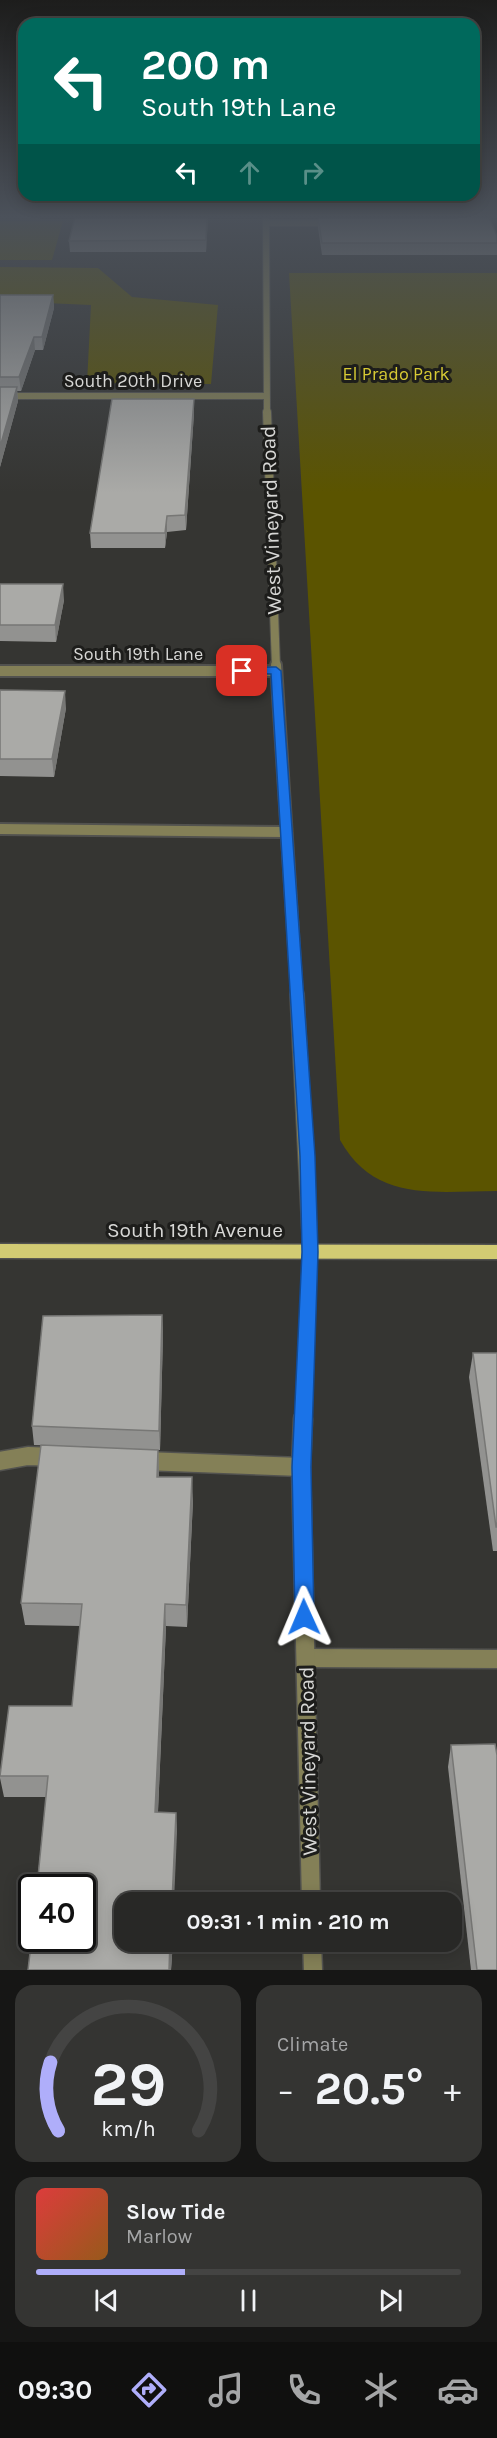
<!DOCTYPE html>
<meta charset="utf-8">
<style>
:root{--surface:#282826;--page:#343432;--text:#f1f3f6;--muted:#a5a6a7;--line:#444443;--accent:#afaefa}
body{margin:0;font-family:Karla,sans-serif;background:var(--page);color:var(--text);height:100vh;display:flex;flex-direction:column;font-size:22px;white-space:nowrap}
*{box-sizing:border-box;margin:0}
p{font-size:20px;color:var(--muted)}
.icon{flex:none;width:33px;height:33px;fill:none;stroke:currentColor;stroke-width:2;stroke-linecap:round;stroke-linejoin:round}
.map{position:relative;height:1970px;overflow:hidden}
.details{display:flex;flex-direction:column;gap:15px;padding:15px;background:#161615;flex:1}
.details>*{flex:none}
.hud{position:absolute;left:18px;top:18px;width:462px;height:183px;border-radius:18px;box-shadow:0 3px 15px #0003,0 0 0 2px var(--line);background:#00695c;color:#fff;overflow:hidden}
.speed{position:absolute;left:18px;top:1874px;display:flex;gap:12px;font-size:30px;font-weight:700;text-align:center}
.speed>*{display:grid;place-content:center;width:78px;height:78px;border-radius:50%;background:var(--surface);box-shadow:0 3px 15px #0003,0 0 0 2px var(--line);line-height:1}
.speed .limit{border:3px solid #111;border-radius:9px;background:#fff;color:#111}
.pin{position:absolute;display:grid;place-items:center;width:51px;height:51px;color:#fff;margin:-26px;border-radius:12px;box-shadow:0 3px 9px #0006}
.me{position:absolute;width:66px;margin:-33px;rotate:359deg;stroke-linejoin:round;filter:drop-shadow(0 0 4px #0008)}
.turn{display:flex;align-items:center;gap:21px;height:126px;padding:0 24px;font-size:27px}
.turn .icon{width:78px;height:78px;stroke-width:2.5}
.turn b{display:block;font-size:42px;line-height:51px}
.lanes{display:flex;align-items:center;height:57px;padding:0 24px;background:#0003;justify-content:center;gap:30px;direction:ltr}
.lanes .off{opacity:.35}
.big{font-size:45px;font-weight:700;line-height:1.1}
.details .tile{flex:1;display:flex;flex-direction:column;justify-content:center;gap:9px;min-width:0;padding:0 21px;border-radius:18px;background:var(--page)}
.details .dial{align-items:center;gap:0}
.dial svg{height:156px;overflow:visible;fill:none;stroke:var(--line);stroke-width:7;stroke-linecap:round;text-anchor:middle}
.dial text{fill:var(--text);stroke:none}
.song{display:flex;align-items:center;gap:18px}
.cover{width:72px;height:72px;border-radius:9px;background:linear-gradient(135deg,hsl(0 70% 55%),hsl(30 70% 35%))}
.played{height:6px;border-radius:3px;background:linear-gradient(90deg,var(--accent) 35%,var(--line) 35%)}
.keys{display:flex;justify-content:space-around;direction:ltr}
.heat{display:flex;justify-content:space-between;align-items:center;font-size:33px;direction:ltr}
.details .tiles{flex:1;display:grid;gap:15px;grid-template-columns:1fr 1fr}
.tile:last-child{grid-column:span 2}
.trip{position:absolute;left:114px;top:1892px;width:348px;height:60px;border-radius:18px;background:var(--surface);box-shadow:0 3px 15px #0003,0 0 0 2px var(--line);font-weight:700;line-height:60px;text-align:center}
.menu{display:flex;height:96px;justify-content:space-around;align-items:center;background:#10100f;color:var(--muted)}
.menu .icon{width:42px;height:42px}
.menu .active{color:var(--accent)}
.menu b{font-size:27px;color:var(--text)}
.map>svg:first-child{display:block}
.green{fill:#5b5400}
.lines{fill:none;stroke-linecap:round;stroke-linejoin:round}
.service-far1-casing{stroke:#52524f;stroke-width:14}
.service-casing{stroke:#52524f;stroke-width:21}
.minor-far2-casing{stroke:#52524f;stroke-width:8}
.minor-far1-casing{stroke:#52524f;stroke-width:14}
.minor-casing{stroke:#52524f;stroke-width:21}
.tertiary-far4-casing{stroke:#52524f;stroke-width:8}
.tertiary-far3-casing{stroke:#52524f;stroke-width:10}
.tertiary-far2-casing{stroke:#52524f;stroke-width:14}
.tertiary-far1-casing{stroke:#52524f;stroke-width:16}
.tertiary-casing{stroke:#52524f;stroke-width:21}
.primary-casing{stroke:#52524f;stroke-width:3}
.service-far1{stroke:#848057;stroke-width:10}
.service{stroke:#848057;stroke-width:18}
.minor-far2{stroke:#848057;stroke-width:6}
.minor-far1{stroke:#848057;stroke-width:10}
.minor{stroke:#848057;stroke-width:18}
.tertiary-far4{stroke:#848057;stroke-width:6}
.tertiary-far3{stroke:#848057;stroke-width:8}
.tertiary-far2{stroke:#848057;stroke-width:10}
.tertiary-far1{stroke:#848057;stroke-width:14}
.tertiary{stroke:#848057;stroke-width:18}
.primary{fill:#d2cb73;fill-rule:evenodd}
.wall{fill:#929290}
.shaded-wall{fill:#777775}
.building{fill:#aaaaa7;stroke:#777775;stroke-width:1.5}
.route{fill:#1a73e8;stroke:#114b97;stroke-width:1.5}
.labels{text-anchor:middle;stroke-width:6;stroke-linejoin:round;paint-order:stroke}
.far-park-label{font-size:18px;fill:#d7ca34;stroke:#1d1d1b}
.far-street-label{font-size:18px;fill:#d7d7d5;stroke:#1d1d1b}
.street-label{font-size:21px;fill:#d7d7d5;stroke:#1d1d1b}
</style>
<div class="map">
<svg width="497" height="1970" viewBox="0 0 497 1970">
<rect width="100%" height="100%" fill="#353532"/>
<g class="green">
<polygon points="0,221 63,221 52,260 0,260"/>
<polygon points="0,267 98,268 132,297 218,305 211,384 87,383 91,305 0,301"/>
<path d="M289 273H497V1191C435 1191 375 1203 340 1140Z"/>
</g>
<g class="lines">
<defs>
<polyline id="service-far1" points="0,829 286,832"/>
<g id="service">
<polyline points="0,1461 28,1456 55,1457"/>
<polyline points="145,1461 301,1467"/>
</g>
<g id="minor-far2">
<polyline points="266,223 334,223"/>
<polyline points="0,396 266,396"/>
</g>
<polyline id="minor-far1" points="0,671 276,671"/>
<polyline id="minor" points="306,1658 497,1659"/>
<polyline id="tertiary-far4" points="266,217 267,413"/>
<polyline id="tertiary-far3" points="267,412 276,667"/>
<polyline id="tertiary-far2" points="276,665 297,995"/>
<polyline id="tertiary-far1" points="297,994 310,1252 303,1420"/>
<g id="tertiary">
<polyline points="303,1419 301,1467 311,1902"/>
<polyline points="312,1941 313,1970"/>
</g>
<polygon id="primary" points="0,1244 497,1245 497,1259 0,1258"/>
</defs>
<use href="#service-far1" class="service-far1-casing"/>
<use href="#service" class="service-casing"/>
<use href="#minor-far2" class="minor-far2-casing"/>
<use href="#minor-far1" class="minor-far1-casing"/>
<use href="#minor" class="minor-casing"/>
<use href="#tertiary-far4" class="tertiary-far4-casing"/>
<use href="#tertiary-far3" class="tertiary-far3-casing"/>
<use href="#tertiary-far2" class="tertiary-far2-casing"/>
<use href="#tertiary-far1" class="tertiary-far1-casing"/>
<use href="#tertiary" class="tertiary-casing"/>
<use href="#primary" class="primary-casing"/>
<use href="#service-far1" class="service-far1"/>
<use href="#service" class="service"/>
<use href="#minor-far2" class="minor-far2"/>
<use href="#minor-far1" class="minor-far1"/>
<use href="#minor" class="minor"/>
<use href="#tertiary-far4" class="tertiary-far4"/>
<use href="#tertiary-far3" class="tertiary-far3"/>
<use href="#tertiary-far2" class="tertiary-far2"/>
<use href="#tertiary-far1" class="tertiary-far1"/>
<use href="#tertiary" class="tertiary"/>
<use href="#primary" class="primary"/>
</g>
<g class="wall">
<polygon points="208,217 206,252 70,252 69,241"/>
<polygon points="316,217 489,217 497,236 497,255 322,255 318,228 318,218 316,218"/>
<polygon points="0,295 53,295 54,308 43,350 35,350 21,391 17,391 18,401 0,467"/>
<polygon points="194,399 194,413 186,530 167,532 165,548 91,548 90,533"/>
<polygon points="0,584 64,600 56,642 0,641"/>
<polygon points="0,690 66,708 54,777 0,776"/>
<polygon points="162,1315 163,1334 160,1450 158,1450 159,1477 193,1500 187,1627 166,1626 158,1812 176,1813 177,1833 124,1941 173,1941 171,1970 28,1970 46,1797 4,1797 0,1778 0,1772 72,1706 80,1626 25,1625 21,1603 92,1447 34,1445 32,1426"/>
<polygon points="473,1353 497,1353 497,1551 493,1551 469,1377"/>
<polygon points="451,1745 497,1970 471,1970 448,1767"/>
</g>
<g class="shaded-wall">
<polygon points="207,217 208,217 206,252 206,240"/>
<polygon points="53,295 54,308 43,350 42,337"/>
<polygon points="34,337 35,350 21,391 19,377"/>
<polygon points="17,387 18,401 0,467 0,447"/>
<polygon points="194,399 194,413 186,530 185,515"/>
<polygon points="167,516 167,532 165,548 165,533"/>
<polygon points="63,584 64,600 56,642 55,625"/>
<polygon points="65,691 66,708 54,777 52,759"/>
<polygon points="162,1315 163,1334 160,1450 159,1431"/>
<polygon points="158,1450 159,1473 158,1499 157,1477"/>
<polygon points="192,1477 193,1500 187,1627 186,1605"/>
<polygon points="165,1604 166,1626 157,1833 155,1812"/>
<polygon points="176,1813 177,1833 174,1902 172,1902"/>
<polygon points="170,1941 173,1941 171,1970 169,1970"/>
</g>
<g class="building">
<polygon points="75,217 207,217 206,240 69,241"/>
<polygon points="318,217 489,217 497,236 497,243 322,243"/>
<polygon points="0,295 53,295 42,337 34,337 19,377 0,377"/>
<polygon points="0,387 17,387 0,447"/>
<polygon points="112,399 194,399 185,515 167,516 165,533 90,533"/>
<polygon points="0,584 63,584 55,625 0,625"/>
<polygon points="0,690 65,691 52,759 0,759"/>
<polygon points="162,1315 159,1431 32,1426 43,1316"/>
<polygon points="473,1353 497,1353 497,1527 496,1527"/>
<polygon points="41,1445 158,1450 157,1477 192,1477 186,1605 165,1604 155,1812 176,1813 172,1902 124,1902 124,1941 170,1941 169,1970 28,1970 32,1936 32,1938 82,1938 82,1887 37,1887 48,1776 0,1776 9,1706 72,1706 82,1604 21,1603"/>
<polygon points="495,1744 497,1755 497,1970 477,1970 451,1745"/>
</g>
<linearGradient id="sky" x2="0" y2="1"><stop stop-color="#1d1d1c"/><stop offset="0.44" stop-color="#4b515a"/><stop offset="1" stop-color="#4b515a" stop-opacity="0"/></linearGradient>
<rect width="497" height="493" fill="url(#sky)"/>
<polygon class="route" points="242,667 276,667 281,671 315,1156 318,1252 311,1467 314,1617 311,1623 304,1626 298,1623 295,1617 292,1467 302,1252 300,1156 271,674 238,673 236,671"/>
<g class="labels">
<g class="far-park-label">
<text x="396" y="380">El Prado Park</text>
</g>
<g class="far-street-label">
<text x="133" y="387">South 20th Drive</text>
<text x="138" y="660">South 19th Lane</text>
</g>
<g class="street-label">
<text transform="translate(271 520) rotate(-92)" y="7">West Vineyard Road</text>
<text x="195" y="1237">South 19th Avenue</text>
<text transform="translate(308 1761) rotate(-91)" y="7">West Vineyard Road</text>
</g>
</g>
</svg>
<div class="speed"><div class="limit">40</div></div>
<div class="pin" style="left:242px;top:671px;background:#d93025"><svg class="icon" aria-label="arrive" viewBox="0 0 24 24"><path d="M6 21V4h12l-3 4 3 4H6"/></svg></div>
<svg class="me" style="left:304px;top:1617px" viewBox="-20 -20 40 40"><path d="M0-17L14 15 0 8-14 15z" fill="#1a73e8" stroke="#fff" stroke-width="4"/></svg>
<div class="trip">09:31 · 1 min · 210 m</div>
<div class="hud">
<div class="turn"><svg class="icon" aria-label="left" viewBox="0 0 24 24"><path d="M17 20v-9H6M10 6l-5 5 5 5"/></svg><div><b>200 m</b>South 19th Lane</div></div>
<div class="lanes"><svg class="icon" aria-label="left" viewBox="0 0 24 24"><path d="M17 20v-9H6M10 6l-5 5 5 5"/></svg><svg class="icon off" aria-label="ahead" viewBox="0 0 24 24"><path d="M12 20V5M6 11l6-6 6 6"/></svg><svg class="icon off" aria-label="right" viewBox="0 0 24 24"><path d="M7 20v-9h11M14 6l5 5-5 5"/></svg></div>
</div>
</div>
<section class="details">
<div class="tiles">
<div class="tile dial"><svg viewBox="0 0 100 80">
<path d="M14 69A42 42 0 1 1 86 69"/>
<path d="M14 69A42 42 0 0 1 10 34" stroke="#afaefa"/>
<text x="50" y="56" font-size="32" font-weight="700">29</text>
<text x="50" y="72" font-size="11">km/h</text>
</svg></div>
<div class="tile"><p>Climate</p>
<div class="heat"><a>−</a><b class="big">20.5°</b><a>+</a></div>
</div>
<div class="tile">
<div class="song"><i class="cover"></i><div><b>Slow Tide</b><p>Marlow</p></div></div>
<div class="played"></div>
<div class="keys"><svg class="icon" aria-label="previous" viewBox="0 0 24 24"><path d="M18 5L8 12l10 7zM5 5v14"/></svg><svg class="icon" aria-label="pause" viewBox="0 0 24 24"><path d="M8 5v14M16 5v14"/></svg><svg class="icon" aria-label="next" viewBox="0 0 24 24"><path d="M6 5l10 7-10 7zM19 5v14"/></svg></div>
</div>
</div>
</section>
<nav class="menu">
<b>09:30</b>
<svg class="icon active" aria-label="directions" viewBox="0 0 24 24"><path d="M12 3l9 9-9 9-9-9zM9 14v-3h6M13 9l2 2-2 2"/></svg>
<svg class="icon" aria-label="music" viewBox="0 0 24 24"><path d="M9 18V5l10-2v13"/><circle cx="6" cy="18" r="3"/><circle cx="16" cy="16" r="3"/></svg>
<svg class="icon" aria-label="phone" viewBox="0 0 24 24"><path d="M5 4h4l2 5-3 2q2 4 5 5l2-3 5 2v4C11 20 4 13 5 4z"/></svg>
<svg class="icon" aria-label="climate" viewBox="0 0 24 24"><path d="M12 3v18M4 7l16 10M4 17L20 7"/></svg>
<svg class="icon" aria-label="car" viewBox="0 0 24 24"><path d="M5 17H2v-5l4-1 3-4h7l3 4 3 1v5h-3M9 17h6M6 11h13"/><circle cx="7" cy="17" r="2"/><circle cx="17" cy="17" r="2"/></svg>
</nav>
